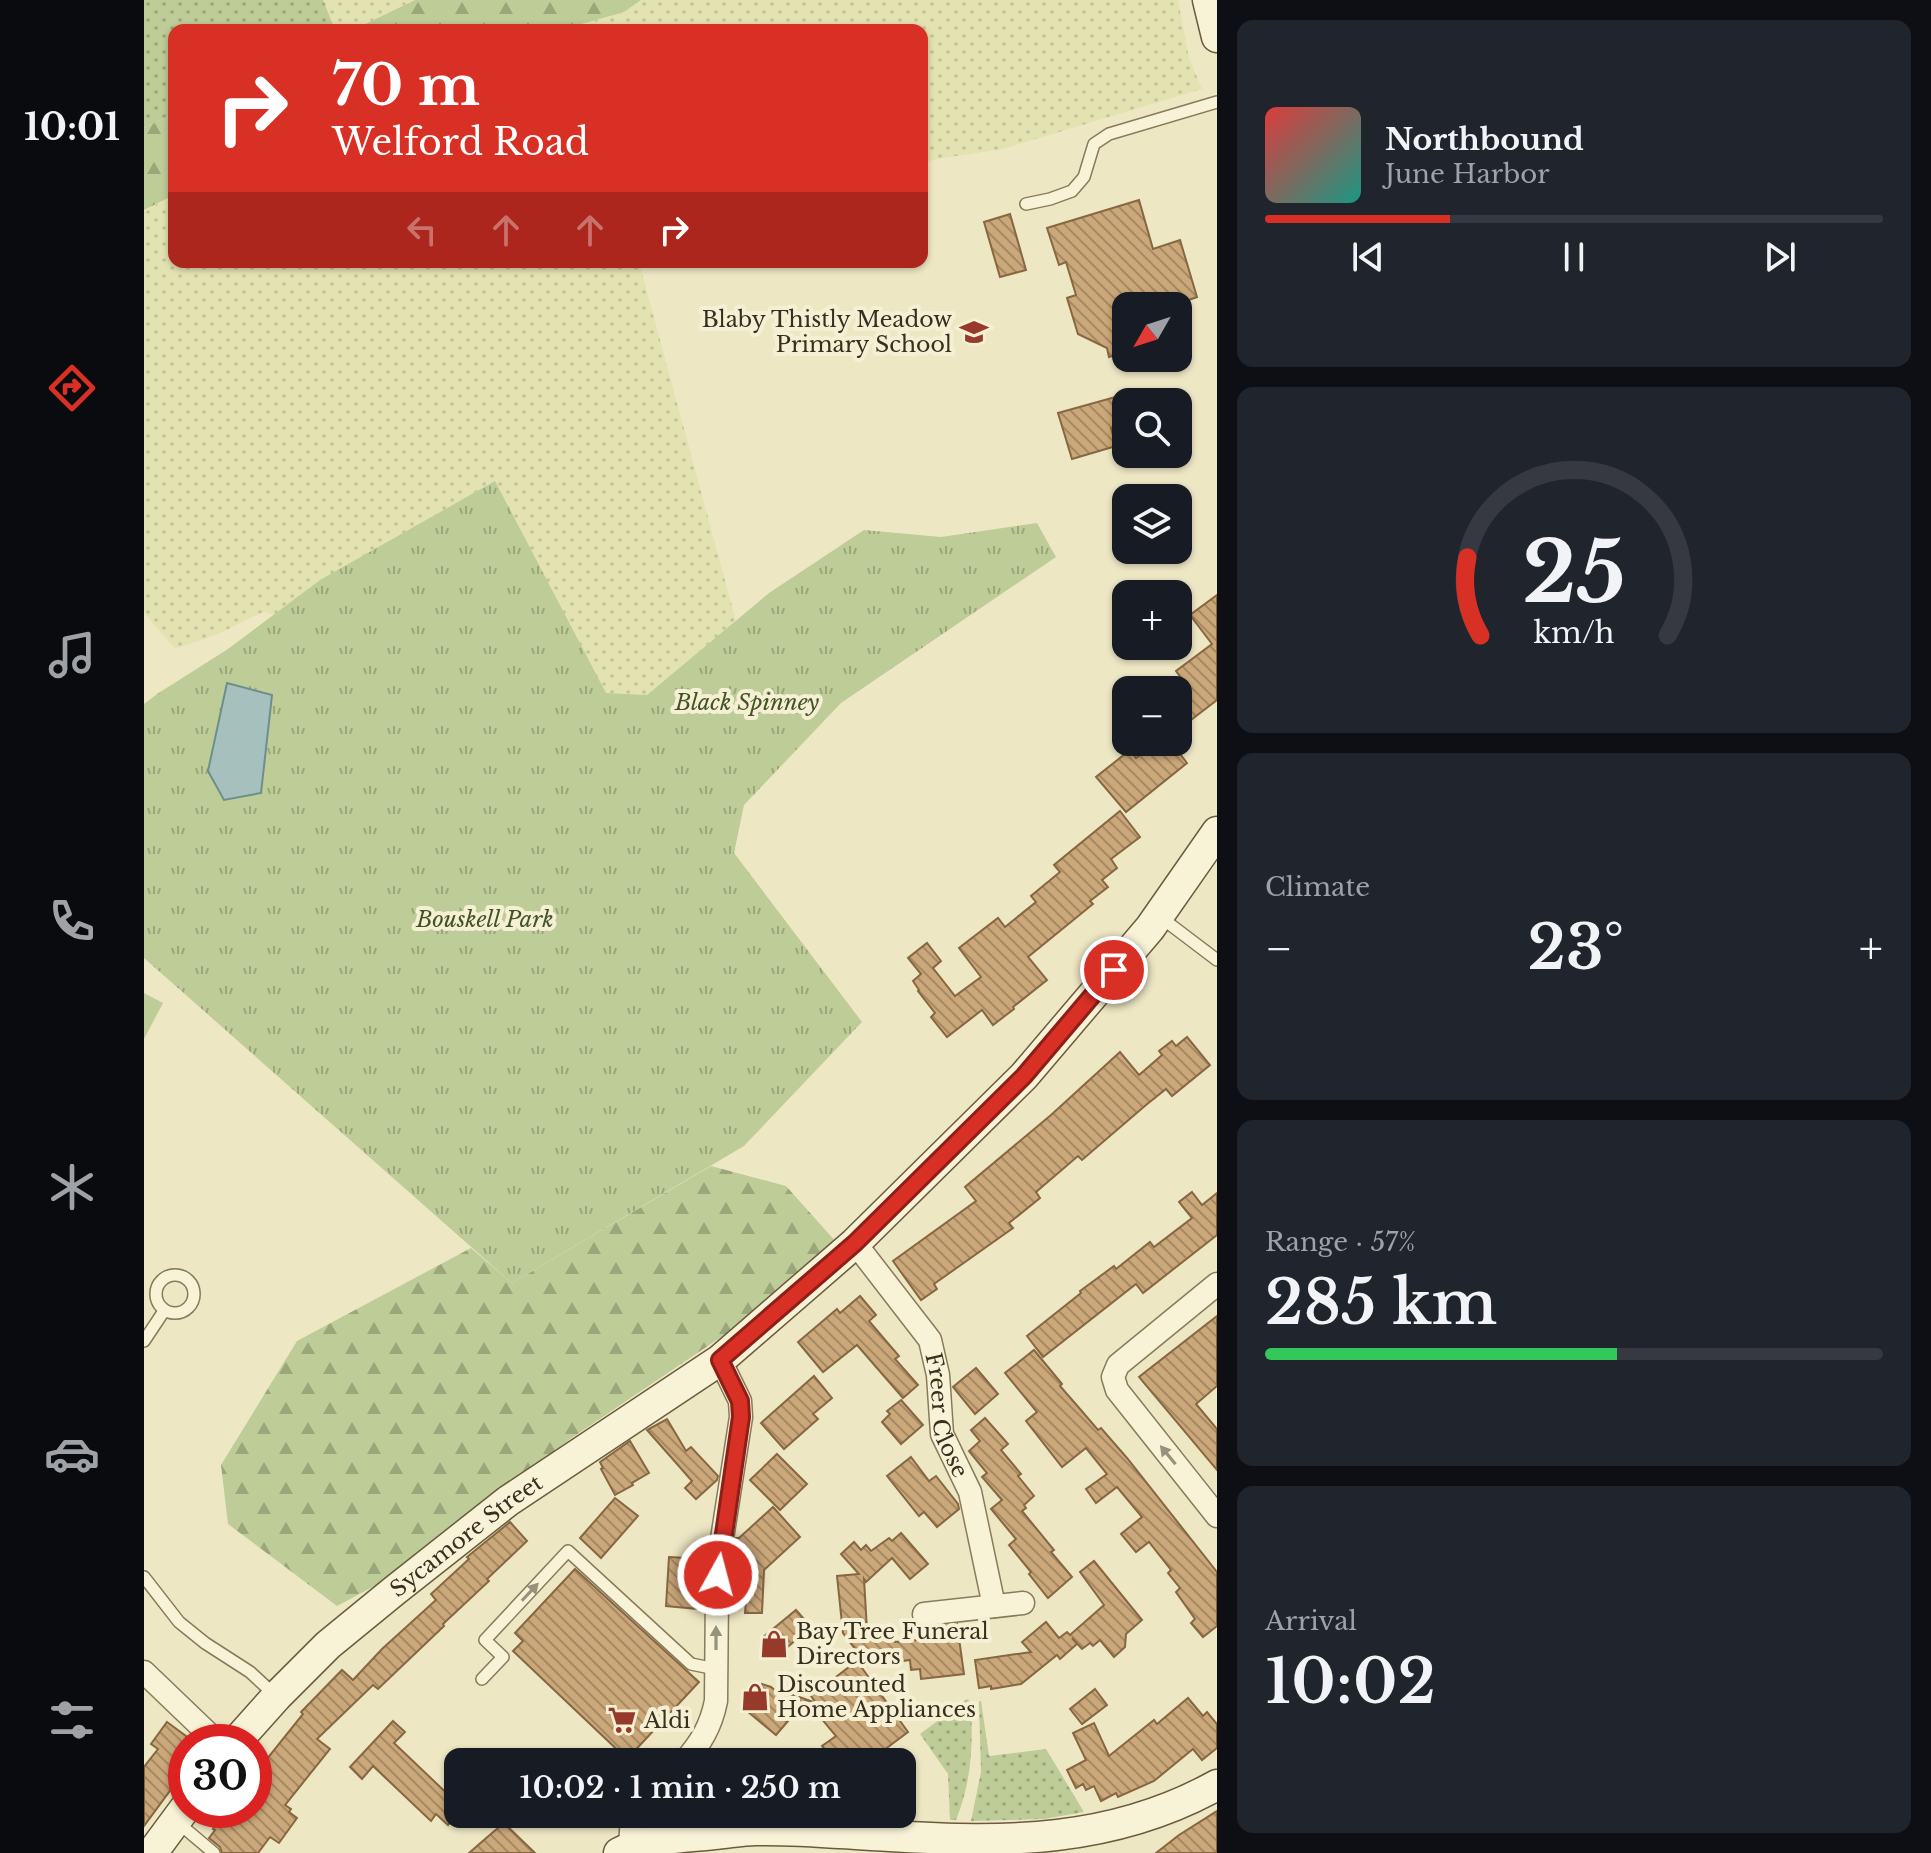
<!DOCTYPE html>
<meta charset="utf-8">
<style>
:root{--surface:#171b24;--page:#20242c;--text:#f1f3f6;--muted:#9ea1a6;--line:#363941;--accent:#d93025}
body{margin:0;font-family:"Libre Baskerville",serif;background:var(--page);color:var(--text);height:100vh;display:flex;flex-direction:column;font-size:30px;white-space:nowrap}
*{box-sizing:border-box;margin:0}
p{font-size:26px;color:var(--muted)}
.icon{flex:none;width:44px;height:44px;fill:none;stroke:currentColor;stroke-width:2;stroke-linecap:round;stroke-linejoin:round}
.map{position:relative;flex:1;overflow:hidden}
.details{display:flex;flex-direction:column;gap:20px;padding:20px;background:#0d0f14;width:714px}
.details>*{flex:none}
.hud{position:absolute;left:24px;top:24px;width:760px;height:244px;border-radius:16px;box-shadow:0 2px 6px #0004;background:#d93025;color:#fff;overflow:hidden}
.needle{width:52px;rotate:231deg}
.buttons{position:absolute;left:968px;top:292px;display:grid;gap:16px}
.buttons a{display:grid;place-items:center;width:80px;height:80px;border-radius:16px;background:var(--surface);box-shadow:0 2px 6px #0004;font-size:40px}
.speed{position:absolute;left:24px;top:1724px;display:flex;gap:16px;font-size:40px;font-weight:700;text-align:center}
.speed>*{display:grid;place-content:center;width:104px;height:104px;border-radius:50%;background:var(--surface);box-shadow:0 2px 6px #0004;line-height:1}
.speed .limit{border:12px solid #d22;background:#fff;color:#111}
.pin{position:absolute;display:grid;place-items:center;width:68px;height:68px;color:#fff;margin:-34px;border:4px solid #fff;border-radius:50%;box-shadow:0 2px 8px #0007}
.me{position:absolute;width:88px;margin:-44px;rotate:7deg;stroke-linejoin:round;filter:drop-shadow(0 0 6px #0008)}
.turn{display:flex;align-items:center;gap:28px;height:168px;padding:0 32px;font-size:36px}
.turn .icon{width:104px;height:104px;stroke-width:2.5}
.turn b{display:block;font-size:56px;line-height:68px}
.lanes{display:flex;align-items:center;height:76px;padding:0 32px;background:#0003;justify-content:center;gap:40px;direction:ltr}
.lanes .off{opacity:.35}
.big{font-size:60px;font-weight:600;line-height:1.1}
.details .widget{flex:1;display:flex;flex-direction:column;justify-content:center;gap:12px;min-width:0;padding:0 28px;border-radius:16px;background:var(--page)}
.details .dial{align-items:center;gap:0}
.dial svg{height:208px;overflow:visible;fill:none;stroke:var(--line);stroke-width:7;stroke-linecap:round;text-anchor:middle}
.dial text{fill:var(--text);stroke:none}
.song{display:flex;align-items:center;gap:24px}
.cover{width:96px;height:96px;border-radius:12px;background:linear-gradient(135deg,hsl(0 70% 55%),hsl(170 70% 35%))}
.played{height:8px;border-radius:4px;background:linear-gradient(90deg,var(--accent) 30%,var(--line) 30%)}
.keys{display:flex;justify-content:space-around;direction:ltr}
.heat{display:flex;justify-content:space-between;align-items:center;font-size:44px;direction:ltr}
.charge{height:12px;border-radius:6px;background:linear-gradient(90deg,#34c759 57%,var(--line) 0)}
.trip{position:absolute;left:300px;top:1748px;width:472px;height:80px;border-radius:16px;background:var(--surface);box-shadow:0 2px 6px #0004;font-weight:600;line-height:80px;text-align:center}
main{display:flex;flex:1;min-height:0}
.tab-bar{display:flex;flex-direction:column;width:144px;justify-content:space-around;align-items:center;background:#090b0e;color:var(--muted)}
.tab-bar .icon{width:56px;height:56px}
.tab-bar .selected{color:var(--accent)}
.tab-bar b{font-size:36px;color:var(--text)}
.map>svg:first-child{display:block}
.farmland{fill:url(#farmland-dots)}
.grass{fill:url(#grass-dots)}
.forest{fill:url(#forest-firs)}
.park{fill:url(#park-tufts)}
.garden{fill:#becc98}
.water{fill:#a6c1bd;stroke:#6d8f8c;stroke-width:2}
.building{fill:url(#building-back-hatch);stroke:#876741;stroke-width:2}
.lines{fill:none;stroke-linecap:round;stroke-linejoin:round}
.lane-casing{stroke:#887a5b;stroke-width:14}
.street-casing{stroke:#887a5b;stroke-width:25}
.secondary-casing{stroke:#6a5b3e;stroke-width:33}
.lane{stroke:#f8f3d7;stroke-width:11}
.street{stroke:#f8f3d7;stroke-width:22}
.secondary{stroke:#f8f3d7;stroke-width:30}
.oneway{fill:#98917b}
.route-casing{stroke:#8d1f18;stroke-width:20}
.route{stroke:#d93025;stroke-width:14}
.labels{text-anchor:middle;stroke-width:8;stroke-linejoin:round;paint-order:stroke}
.poi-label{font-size:22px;fill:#382f1f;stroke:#f5f0d4;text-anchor:start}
.park-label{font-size:22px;font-style:italic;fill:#425425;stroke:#f5f0d4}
.street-label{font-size:22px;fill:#382f1f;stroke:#f5f0d4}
</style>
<main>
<nav class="tab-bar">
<b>10:01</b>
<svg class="icon selected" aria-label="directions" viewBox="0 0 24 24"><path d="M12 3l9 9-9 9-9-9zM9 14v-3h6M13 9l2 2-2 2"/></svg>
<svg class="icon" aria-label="music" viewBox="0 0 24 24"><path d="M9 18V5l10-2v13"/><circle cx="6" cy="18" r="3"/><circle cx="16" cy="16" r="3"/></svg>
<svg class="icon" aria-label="phone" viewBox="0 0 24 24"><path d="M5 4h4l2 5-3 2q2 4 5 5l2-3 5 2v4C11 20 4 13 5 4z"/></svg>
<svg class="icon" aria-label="climate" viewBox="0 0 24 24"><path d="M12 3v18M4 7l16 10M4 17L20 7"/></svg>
<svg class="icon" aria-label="car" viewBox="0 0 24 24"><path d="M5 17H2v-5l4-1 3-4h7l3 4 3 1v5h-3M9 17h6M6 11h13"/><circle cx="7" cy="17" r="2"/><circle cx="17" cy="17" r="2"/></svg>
<svg class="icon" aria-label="filters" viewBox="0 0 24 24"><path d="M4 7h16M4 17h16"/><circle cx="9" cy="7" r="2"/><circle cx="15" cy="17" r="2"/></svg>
</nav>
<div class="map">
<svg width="1073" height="1853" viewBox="0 0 1073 1853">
<defs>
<pattern id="farmland-dots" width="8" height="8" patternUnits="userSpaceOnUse" patternTransform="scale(2)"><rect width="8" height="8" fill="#e3e3b2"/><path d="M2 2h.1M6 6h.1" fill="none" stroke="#c4c399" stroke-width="1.8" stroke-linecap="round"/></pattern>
<pattern id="grass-dots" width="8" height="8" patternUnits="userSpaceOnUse" patternTransform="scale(2)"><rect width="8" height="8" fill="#becc98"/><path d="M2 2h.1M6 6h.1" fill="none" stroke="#9ba67b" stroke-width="1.8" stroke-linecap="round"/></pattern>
<pattern id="forest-firs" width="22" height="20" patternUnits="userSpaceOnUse" patternTransform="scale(2)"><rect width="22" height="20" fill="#becc98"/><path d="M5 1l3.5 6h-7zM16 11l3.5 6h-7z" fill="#9ba67b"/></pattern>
<pattern id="park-tufts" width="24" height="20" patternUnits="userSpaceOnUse" patternTransform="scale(2)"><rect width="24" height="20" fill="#becc98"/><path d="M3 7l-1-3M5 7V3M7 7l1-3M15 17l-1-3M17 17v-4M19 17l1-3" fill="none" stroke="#9ba67b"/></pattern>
<pattern id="building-back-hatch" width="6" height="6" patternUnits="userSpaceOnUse" patternTransform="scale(2)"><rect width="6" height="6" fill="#cba87a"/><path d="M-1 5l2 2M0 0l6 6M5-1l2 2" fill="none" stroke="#a68963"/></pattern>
</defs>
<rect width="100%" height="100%" fill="#eee7c4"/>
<g class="farmland">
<polygon points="179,0 271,0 209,30 191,30"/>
<polygon points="497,0 1034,0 1045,58 1058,89 859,149 793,159 778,163 778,30 425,30 434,25 480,12"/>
<polygon points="30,195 30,262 495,262 592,621 503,695 462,693 119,612 72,635 31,649 0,613 0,211"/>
</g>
<g class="grass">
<polygon points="0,0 179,0 191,30 30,30 30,114 0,128"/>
<path d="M823 1699 827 1702C829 1745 828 1780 812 1820H806L804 1774 776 1734Z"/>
<polygon points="837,1701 845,1756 902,1749 940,1812 900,1819 827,1821 837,1772 835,1702"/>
</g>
<g class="forest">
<polygon points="271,0 497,0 480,12 434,25 425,30 209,30"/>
<polygon points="30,114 30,195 0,210 0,128"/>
<polygon points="567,1166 642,1186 693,1243 583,1333 429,1437 236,1583 193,1606 84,1524 77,1465 153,1341 327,1248 368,1283"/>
</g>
<polygon class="park" points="351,481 462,693 503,695 625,593 720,530 797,537 893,523 912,557 697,703 600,805 590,853 718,1022 600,1146 368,1283 0,958 0,704 13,694 84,649 176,580"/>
<polygon class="garden" points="0,993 19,1003 0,1039"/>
<polygon class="water" points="83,683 128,695 117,793 80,800 64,771"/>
<g class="building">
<polygon points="995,200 1009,249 1036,240 1053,297 1033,304 1031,306 982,306 982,352 965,357 963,348 934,334 923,298 932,295 922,262 915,265 903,228"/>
<polygon points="866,214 882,270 856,277 840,222"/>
<polygon points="982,394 982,424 967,428 972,446 928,459 914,413"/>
<polygon points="1073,595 1073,700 1034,730 1034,680 1037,678 1032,671 1068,644 1046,615"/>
<polygon points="1013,742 1027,742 1043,763 982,812 952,777 986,750 992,758"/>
<polygon points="976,811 996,837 967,859 973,868 958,880 964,887 946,901 949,904 884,957 903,980 869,1007 870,1009 849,1025 838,1010 803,1037 787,1017 791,1013 774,991 775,990 769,981 777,974 764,958 783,943 797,961 789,968 811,996 837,977 815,948 854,918 861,927 892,902 887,896 916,872 910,865"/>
<polygon points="1043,1037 1066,1065 1028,1096 1022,1089 1002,1105 938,1160 934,1156 892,1192 896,1198 865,1223 869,1228 790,1284 793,1289 777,1300 749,1261 832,1201 821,1187 907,1115 976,1052 995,1075 1018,1055 1015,1051 1028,1041 1032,1046"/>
<polygon points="1048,1192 1058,1205 1073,1193 1073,1235 999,1293 992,1284 899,1357 883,1336 937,1293 936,1291 970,1266 972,1269 1006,1242 1010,1247 1048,1218 1035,1202"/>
<polygon points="716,1296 732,1315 725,1321 755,1356 751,1359 774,1385 759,1398 713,1345 679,1372 654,1342 693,1309 696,1313"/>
<polygon points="1073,1316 1073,1386 1052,1404 1073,1429 1073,1470 995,1377"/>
<polygon points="890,1350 918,1384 916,1386 936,1409 954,1430 957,1428 983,1458 1073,1572 1073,1626 1059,1637 1047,1623 1051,1619 1032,1592 1036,1588 1024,1573 1027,1570 1005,1542 992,1552 977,1534 998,1517 973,1487 952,1503 942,1489 963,1474 942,1448 918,1467 882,1421 893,1412 861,1373"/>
<polygon points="832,1368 854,1394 831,1414 809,1387"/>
<polygon points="670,1376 688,1398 669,1414 674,1419 640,1449 617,1423"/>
<polygon points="757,1400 779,1425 757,1444 738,1422 746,1414 743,1411"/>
<polygon points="841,1418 864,1444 857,1450 877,1474 874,1476 890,1496 880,1505 882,1508 878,1511 910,1550 907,1552 928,1577 904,1598 885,1574 887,1572 865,1545 872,1539 847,1509 858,1500 838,1477 843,1473 825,1451 836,1441 827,1430"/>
<polygon points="523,1419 542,1451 547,1447 574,1476 573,1480 552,1499 541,1488 548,1481 503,1430"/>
<polygon points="486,1441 505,1473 488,1483 489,1485 471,1495 457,1469 459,1468 456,1462"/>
<polygon points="633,1454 663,1484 636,1510 606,1480"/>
<polygon points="767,1457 785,1481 792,1476 814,1504 815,1509 793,1527 780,1512 775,1516 743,1476"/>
<polygon points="471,1498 494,1516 457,1558 436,1538"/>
<polygon points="629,1507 656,1537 620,1570 618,1613 601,1613 602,1601 587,1600 589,1560 592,1538 595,1538"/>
<polygon points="366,1522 383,1541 343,1579 345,1581 299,1624 300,1626 234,1689 229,1685 173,1739 186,1749 141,1805 147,1809 145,1812 153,1818 135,1843 126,1837 114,1853 78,1853 76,1847 65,1838 71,1830 69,1829 83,1810 110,1810 110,1775 159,1714 157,1712 198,1670 209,1680 238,1649 292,1600 287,1594 325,1559 323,1557"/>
<polygon points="757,1533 784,1564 766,1579 748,1558 722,1582 720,1579 723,1630 749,1627 751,1642 795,1638 793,1627 813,1624 820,1674 777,1679 776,1669 767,1670 766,1660 724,1666 699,1633 693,1576 715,1574 697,1554 710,1542 717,1550 722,1545 727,1551 745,1538 748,1541"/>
<polygon points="525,1557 561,1559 559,1598 554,1598 553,1609 522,1606"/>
<polygon points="950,1561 998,1620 982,1634 981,1647 970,1657 956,1640 949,1646 946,1643 938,1649 928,1638 933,1644 916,1659 913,1655 877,1684 847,1689 847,1686 835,1688 831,1660 887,1652 878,1642 902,1622 915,1638 923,1632 926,1635 960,1605 936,1572"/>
<polygon points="431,1569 555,1682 483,1759 369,1651 379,1641 371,1633"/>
<polygon points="652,1610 667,1627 633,1656 618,1638"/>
<polygon points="713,1661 764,1732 724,1762 669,1762 683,1752 678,1746 692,1736 662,1700 632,1735 598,1707 618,1684 627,1687 639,1697 644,1693 672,1703 667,1696"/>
<polygon points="951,1689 963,1705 938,1724 926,1709"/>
<polygon points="1044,1698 1059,1716 1063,1712 1073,1724 1073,1748 1058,1760 1049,1749 1010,1781 974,1797 972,1793 957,1801 950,1786 942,1790 939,1784 932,1788 923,1770 942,1760 929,1733 950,1723 965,1756 1010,1720 1013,1724"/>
<polygon points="249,1721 261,1732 250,1743 314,1804 314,1813 304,1825 292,1814 287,1821 229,1766 218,1779 206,1767"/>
<polygon points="23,1722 42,1736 42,1769 0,1826 0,1767 14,1749 7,1744"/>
<polygon points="1073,1811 1073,1853 1012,1853 1035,1835"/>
<polygon points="360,1823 391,1853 325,1853 348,1833"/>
</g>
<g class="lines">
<defs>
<g id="lane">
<polyline points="882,204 906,199 928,191 940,177 950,144 965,134 1073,102"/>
<polyline points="1015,916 1073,960"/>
<circle cx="31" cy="1294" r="19"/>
<polyline points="0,1341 20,1311"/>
<polyline points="0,1577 35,1622 61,1643 106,1672 132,1696"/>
<polyline points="338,1679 359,1657 341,1640 424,1551 547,1664 572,1669"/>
<polyline points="32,1821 70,1853"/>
</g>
<g id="street">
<path id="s1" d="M711 1243 786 1340 794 1375 798 1434 826 1492 850 1606"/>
<polyline points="1073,1284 974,1365 969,1377 973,1390 1073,1516"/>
<polyline points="780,1614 879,1603"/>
<polyline points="0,1672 73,1742"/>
<path d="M540 1762C557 1743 567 1726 572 1701L573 1591 575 1558 597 1417 596 1401 576 1360"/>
<polyline points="486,1847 488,1814"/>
</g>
<g id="secondary">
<polyline points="1064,0 1073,37"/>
<path id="s2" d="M92 1742 133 1696 184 1645 250 1591 364 1501 576 1360 711 1243 880 1076 1006 928 1073 832"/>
<polyline points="8,1853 42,1807"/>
<path d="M475 1853C505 1837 537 1838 570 1834 584 1833 598 1830 612 1830 657 1829 702 1834 746 1836 862 1843 969 1843 1073 1785"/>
</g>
</defs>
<use href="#lane" class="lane-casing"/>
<use href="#street" class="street-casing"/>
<use href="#secondary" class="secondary-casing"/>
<use href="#lane" class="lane"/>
<use href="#street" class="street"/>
<use href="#secondary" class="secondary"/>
</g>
<defs><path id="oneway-solid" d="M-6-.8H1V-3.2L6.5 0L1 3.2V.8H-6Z" transform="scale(2)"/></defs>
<g class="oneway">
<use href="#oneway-solid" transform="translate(1024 1455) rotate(-129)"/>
<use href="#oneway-solid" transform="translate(386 1592) rotate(-47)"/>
<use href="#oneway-solid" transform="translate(572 1638) rotate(-90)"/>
</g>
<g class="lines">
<defs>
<polyline id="route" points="574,1575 597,1417 596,1401 576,1360 711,1243 880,1076 970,970"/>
</defs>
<use href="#route" class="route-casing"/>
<use href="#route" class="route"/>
</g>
<defs>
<symbol id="school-bare" viewBox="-9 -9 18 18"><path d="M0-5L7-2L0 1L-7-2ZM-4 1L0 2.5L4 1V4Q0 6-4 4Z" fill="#963b2b" stroke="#f5f0d4" stroke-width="2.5" paint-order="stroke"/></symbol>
<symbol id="shop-bare" viewBox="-9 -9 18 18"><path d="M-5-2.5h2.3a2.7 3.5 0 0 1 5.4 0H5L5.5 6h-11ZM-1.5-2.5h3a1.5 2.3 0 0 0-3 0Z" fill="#963b2b" stroke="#f5f0d4" stroke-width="2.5" paint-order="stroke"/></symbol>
<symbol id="supermarket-bare" viewBox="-9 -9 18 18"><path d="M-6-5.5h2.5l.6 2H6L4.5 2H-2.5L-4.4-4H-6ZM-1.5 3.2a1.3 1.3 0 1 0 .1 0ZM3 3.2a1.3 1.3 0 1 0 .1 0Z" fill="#963b2b" stroke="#f5f0d4" stroke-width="2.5" paint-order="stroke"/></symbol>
</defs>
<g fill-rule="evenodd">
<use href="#school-bare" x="810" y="312" width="40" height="40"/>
<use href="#shop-bare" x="610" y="1624" width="40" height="40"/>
<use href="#shop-bare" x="591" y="1677" width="40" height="40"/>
<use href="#supermarket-bare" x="458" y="1700" width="40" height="40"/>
</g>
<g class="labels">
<g class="poi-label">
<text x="808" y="327" text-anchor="end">Blaby Thistly Meadow<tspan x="808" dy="25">Primary School</tspan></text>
<text x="652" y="1639">Bay Tree Funeral<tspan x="652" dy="25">Directors</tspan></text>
<text x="633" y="1692">Discounted<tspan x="633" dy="25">Home Appliances</tspan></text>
<text x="500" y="1728">Aldi</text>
</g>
<g class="park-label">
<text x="603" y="710">Black Spinney</text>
<text x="341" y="927">Bouskell Park</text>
</g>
<g class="street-label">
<text dy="8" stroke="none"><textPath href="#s1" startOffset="200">Freer Close</textPath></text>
<text dy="8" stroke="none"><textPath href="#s2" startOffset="310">Sycamore Street</textPath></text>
</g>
</g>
</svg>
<div class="buttons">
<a><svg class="needle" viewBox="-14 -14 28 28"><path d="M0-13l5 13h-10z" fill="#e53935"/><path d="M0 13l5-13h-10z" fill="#9ea1a6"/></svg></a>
<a><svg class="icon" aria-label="search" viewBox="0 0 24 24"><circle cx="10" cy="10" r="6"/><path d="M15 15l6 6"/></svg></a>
<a><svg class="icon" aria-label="layers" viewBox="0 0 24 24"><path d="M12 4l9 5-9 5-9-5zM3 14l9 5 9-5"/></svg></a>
<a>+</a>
<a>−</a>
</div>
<div class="speed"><div class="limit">30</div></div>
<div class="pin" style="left:970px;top:970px;background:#d93025"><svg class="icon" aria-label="arrive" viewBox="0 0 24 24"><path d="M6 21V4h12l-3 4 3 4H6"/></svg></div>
<svg class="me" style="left:574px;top:1575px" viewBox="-20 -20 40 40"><circle r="17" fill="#d93025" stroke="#fff" stroke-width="3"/><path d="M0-11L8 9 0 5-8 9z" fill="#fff"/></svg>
<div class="trip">10:02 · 1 min · 250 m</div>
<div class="hud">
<div class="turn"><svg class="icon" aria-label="right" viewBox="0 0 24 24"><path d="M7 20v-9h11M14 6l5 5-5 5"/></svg><div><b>70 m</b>Welford Road</div></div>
<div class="lanes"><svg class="icon off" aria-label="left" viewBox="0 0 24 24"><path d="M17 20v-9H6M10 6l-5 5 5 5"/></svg><svg class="icon off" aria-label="ahead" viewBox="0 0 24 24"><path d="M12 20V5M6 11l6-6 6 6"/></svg><svg class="icon off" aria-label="ahead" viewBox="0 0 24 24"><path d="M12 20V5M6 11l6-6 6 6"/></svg><svg class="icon" aria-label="right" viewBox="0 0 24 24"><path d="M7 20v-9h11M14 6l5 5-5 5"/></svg></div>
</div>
</div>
<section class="details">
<div class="widget">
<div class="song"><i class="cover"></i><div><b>Northbound</b><p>June Harbor</p></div></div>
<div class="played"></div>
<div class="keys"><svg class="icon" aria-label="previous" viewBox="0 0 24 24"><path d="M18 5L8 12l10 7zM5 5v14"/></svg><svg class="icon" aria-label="pause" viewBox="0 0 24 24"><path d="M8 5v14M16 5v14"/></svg><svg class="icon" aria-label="next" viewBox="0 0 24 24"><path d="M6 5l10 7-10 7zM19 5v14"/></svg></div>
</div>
<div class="widget dial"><svg viewBox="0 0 100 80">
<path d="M14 69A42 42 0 1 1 86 69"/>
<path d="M14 69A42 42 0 0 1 9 39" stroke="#d93025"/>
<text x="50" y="56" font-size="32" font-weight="700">25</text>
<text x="50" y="72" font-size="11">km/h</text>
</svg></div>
<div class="widget"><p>Climate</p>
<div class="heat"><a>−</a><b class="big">23°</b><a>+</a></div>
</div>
<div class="widget"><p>Range · 57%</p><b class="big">285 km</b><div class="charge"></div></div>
<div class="widget"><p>Arrival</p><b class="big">10:02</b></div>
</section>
</main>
